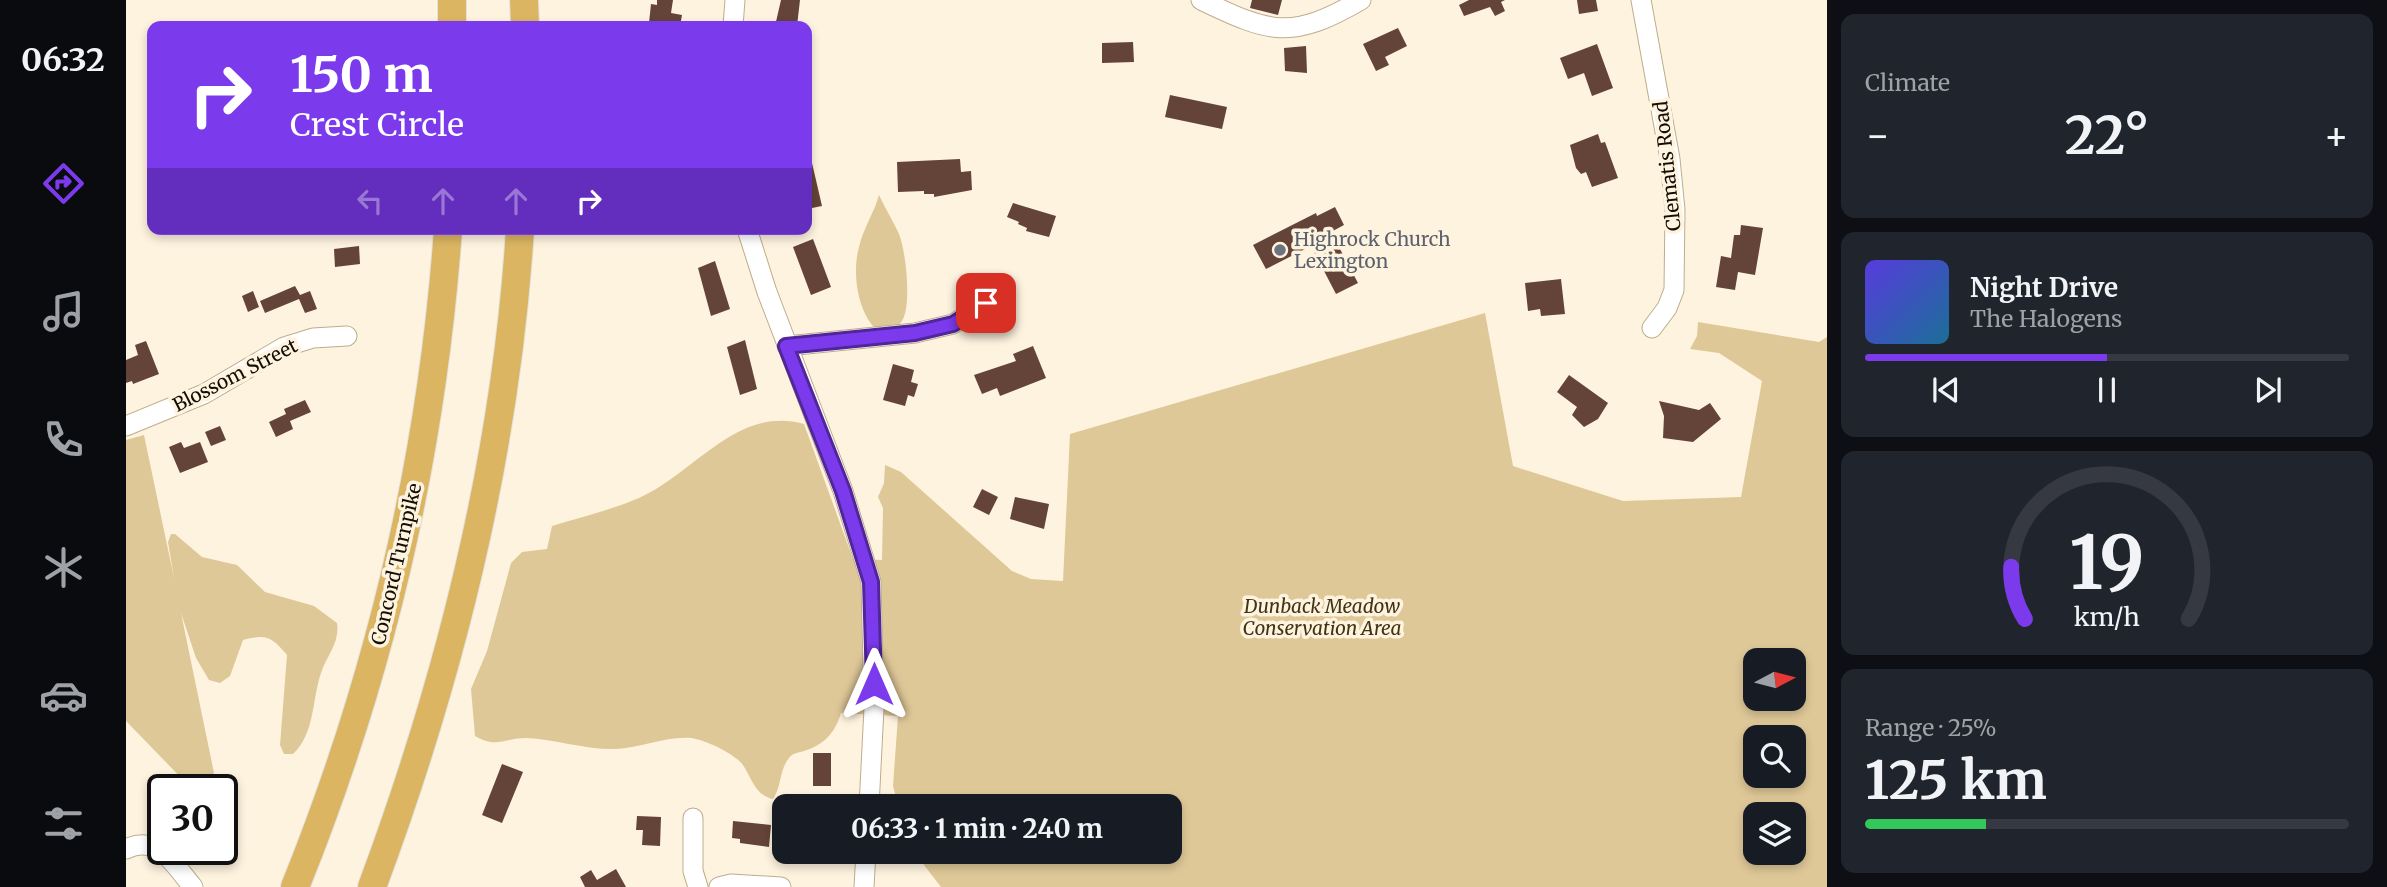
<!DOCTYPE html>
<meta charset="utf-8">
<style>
:root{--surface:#171b24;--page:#20242c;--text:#f1f3f6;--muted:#9ea1a6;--line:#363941;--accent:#7c3aed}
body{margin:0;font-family:Merriweather,serif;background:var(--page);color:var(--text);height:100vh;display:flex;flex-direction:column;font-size:26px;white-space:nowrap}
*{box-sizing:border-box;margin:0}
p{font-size:23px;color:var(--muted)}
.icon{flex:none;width:38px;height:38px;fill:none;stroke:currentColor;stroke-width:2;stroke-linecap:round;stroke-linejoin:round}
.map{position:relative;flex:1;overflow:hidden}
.drawer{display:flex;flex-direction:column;gap:14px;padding:14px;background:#0d0f14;width:560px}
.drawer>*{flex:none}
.top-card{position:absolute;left:21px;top:21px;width:665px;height:214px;border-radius:14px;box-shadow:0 4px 10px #0003;background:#7c3aed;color:#fff;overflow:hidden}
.needle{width:46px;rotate:83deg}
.controls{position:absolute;left:1617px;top:648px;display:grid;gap:14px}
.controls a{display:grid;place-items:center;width:63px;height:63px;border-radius:14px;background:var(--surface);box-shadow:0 4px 10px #0003;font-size:35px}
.speed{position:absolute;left:21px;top:774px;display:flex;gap:14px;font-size:35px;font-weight:700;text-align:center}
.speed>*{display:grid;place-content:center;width:91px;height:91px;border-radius:50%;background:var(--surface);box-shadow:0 4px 10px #0003;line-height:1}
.speed .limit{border:4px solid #111;border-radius:10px;background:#fff;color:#111}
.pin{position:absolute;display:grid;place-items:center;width:60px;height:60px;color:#fff;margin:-30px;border-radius:14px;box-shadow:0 4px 10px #0006}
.me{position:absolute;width:77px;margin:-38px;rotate:0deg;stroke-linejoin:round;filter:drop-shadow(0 0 5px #0008)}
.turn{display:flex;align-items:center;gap:24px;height:147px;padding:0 28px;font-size:32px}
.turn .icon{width:91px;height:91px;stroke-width:2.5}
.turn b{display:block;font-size:49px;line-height:60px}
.lanes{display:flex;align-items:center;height:66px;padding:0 28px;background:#0003;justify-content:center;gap:35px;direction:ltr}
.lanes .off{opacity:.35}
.big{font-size:52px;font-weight:700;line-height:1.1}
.drawer .card{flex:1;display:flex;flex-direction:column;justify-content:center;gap:10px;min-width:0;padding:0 24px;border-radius:14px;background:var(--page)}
.drawer .dial{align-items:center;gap:0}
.dial svg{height:182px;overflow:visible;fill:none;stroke:var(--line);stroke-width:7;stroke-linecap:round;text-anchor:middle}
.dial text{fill:var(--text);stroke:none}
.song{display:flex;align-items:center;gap:21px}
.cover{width:84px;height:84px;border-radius:10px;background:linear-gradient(135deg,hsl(250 70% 55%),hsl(200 70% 35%))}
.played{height:7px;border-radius:4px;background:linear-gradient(90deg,var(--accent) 50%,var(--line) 50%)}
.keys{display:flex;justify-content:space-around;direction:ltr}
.heat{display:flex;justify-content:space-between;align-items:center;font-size:38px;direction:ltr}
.charge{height:10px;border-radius:5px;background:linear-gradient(90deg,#34c759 25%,var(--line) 0)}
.trip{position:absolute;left:646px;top:794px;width:410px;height:70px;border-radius:14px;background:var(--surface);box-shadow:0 4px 10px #0003;font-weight:700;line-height:70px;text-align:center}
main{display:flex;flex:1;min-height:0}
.menu{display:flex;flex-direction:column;width:126px;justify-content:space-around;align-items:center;background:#090b0e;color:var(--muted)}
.menu .icon{width:49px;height:49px}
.menu .current{color:var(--accent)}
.menu b{font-size:32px;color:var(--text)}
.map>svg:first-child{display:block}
.green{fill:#dfc898;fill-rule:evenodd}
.building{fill:#644338}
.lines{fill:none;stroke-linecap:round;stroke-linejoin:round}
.minor-casing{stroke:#bead8c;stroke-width:21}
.highway-casing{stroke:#e3e2e1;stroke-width:30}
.minor{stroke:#fff;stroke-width:19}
.highway{stroke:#dbb562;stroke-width:28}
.route-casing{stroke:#51269a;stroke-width:18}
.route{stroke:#7c3aed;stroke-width:12}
.worship-dot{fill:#6b7280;stroke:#fef3df;stroke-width:2.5}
.labels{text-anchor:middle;stroke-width:7;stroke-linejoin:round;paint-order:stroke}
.street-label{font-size:19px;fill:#130d03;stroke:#fef3df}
.worship-label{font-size:19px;fill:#5b616d;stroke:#fef3df;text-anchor:start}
.park-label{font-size:19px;font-style:italic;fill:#413313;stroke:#fef3df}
</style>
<main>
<nav class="menu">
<b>06:32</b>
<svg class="icon current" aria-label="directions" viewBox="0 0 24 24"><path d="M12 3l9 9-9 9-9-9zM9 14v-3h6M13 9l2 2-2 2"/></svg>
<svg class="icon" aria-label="music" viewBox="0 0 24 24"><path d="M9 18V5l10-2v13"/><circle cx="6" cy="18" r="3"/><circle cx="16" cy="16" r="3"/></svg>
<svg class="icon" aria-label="phone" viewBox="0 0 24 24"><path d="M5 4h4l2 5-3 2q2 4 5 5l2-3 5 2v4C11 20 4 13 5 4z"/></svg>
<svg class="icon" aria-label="climate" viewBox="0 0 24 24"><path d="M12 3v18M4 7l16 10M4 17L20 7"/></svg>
<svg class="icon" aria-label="car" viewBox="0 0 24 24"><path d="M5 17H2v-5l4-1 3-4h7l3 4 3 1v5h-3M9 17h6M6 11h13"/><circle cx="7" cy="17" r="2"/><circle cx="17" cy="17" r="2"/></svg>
<svg class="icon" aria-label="filters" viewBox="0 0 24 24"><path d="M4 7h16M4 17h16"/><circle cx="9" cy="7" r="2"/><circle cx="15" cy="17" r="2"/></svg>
</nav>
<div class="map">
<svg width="1701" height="887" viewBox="0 0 1701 887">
<rect width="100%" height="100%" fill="#fef3df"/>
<g class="green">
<path d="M753 195C759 208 767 221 773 234 780 252 786 305 776 321 770 330 761 329 751 330 731 312 726 272 733 247 737 229 748 213 753 195Z"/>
<path d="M1359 313 1387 466 1497 501 1615 497 1636 381 1593 353 1564 349 1571 336 1572 322 1693 342 1701 337V887H815L788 852H1043V807H773L767 786 772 716 715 713C709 733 698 745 678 751 671 753 667 753 663 758 653 770 656 786 647 799 629 795 626 779 617 765 608 753 579 740 565 738 541 736 514 748 490 749 459 750 430 739 400 738 376 738 372 749 349 736L345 689 361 651 385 563 396 552 421 549 426 526C455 517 485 510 513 498 568 474 611 405 678 424L727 559 756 560 757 508 752 497 758 483 759 465 775 472 886 571 905 579 937 581 944 434ZM1629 660H1668V698H1629ZM1629 737H1668V775H1629ZM1629 814H1668V852H1629Z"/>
<path d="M18 435 48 578 42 542 45 534H49L76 557 111 565 139 592 188 606 211 623C214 643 201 655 195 673 186 699 189 734 167 754H158L154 745 161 655C145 636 140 634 117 640L104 676 94 683 83 680 70 658 55 613 88 773 65 788 0 721V440Z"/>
</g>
<g class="building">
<polygon points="531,0 547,0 545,13 556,15 554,26 528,26 523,23 525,4 531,5"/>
<polygon points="655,0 674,0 671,26 649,26"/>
<polygon points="1126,0 1156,0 1152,15 1124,8"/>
<polygon points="1343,0 1379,0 1375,2 1379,11 1369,16 1364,7 1338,16 1333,5"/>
<polygon points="1451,0 1470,0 1472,11 1453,14"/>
<polygon points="1272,28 1281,46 1259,57 1263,65 1250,71 1237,44"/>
<polygon points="1007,42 1008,62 976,63 976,43"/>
<polygon points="1471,44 1487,88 1466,96 1458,73 1442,79 1434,58"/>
<polygon points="1180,46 1181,73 1159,71 1158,48"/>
<polygon points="1044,95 1101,107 1096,129 1039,117"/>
<polygon points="1472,134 1475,143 1479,142 1492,178 1466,187 1460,172 1455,174 1450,168 1444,145"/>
<polygon points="834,159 835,172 845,171 846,190 808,197 808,194 798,194 798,191 772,192 771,162"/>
<polygon points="686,163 696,206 681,209 681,164"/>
<polygon points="887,203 930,216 923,237 900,231 901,228 892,224 893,222 881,217"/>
<polygon points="1209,207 1218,225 1205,232 1232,283 1210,294 1185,246 1140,269 1127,245 1190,213 1191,216"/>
<polygon points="1615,225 1637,228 1629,275 1612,272 1609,290 1590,287 1595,256 1605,258 1608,235 1614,235"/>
<polygon points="687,239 705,287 685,295 667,247"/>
<polygon points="233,246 234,264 209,267 208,249"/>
<polygon points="589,261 604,309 585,316 572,268"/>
<polygon points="1435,279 1439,314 1415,316 1414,309 1402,311 1399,283"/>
<polygon points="169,286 174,295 184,291 191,309 179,313 173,299 139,313 134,301"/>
<polygon points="127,291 133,307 122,312 116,296"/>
<polygon points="619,340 631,389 614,395 601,347"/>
<polygon points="20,341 33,374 7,384 6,381 0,383 0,360 12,355 9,345"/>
<polygon points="907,346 920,378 874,396 871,388 856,394 848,375 890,361 887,354"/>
<polygon points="767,364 788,370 785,382 792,384 788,397 782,395 779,406 757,400"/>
<polygon points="1443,375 1482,403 1472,419 1458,427 1446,415 1451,407 1431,392"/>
<polygon points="179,400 185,412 164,421 167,429 150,437 143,422 160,414 158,409"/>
<polygon points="1533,401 1573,410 1584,403 1595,419 1567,442 1537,438 1538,416"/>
<polygon points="94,426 100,440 85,446 79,432"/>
<polygon points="55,442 58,448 74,442 82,462 54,473 43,447"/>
<polygon points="856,489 872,497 863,515 847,507"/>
<polygon points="889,497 923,504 918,529 884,519"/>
<rect x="687" y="753" width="18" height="33"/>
<polygon points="376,764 397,772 376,823 356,815"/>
<polygon points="511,816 535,817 534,846 516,845 517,830 510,830"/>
<polygon points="607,821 645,825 643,847 614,843 614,839 606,838"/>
<polygon points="490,869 500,887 459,887 454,877 465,870 471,880"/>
</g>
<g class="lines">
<defs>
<g id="minor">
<path d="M1075 0C1145 34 1166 40 1235 0"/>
<polyline points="1515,0 1544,159 1549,210 1548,290 1541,308 1526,328"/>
<polyline points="607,26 609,0"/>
<polyline points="621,229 641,292 717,491 745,582 748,708 743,807"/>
<polyline points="661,346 789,333 827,324 860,303"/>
<polyline points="0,426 78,394 158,347 187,338 221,336"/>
<polyline points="567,818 567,871 572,887"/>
<path d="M0 849C32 833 49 866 67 887"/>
<polyline points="593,887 605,884 655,887"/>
<polyline points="738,887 740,852"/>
</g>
<g id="highway">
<polyline points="326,0 326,26"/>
<polyline points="398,0 399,26"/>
<path d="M169 887C254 677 306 455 322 229"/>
<path d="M246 887C325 675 380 455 394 229"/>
</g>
</defs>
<use href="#minor" class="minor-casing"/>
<use href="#highway" class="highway-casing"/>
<use href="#minor" class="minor"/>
<use href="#highway" class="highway"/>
</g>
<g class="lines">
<defs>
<polyline id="route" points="748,684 745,582 717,491 660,346 789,333 827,324 860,303"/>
</defs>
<use href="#route" class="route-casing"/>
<use href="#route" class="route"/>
</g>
<circle class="worship-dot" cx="1154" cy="250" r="7"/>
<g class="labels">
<g class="street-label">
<text transform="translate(1541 166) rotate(-96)" y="7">Clematis Road</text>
<text transform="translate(109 375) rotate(-27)" y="7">Blossom Street</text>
<text transform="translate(270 564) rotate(-77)" y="7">Concord Turnpike</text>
</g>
<g class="worship-label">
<text x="1168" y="246">Highrock Church<tspan x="1168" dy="22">Lexington</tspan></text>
</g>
<g class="park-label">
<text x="1196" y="613">Dunback Meadow<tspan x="1196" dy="22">Conservation Area</tspan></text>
</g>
</g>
</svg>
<div class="controls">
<a><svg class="needle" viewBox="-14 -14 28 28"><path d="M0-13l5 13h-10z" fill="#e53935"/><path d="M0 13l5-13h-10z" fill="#9ea1a6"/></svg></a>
<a><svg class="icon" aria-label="search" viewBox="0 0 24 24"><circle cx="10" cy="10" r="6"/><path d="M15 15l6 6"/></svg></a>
<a><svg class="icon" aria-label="layers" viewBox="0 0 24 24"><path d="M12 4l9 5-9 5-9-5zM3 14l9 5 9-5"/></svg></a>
</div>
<div class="speed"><div class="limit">30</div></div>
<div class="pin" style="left:860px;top:303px;background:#d93025"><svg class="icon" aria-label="arrive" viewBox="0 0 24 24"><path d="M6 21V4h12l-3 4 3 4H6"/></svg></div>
<svg class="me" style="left:748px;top:684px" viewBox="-20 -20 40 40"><path d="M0-17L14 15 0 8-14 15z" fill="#7c3aed" stroke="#fff" stroke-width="4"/></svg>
<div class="trip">06:33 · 1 min · 240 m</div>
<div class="top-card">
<div class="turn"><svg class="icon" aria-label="right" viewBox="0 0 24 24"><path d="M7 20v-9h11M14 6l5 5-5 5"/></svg><div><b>150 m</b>Crest Circle</div></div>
<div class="lanes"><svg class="icon off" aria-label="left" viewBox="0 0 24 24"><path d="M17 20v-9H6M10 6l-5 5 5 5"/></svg><svg class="icon off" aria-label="ahead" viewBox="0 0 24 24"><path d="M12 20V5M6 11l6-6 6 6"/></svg><svg class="icon off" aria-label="ahead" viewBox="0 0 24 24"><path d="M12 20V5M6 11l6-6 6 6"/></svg><svg class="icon" aria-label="right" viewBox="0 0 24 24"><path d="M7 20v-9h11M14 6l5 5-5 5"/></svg></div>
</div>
</div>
<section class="drawer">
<div class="card"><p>Climate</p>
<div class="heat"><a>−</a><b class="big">22°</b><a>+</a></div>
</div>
<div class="card">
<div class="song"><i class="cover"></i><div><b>Night Drive</b><p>The Halogens</p></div></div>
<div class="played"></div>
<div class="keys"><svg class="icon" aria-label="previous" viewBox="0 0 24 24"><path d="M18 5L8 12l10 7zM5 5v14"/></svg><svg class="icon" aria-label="pause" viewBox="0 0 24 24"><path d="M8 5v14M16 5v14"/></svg><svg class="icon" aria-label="next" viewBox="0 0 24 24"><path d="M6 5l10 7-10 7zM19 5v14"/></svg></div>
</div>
<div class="card dial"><svg viewBox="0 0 100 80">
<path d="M14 69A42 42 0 1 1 86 69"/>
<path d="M14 69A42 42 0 0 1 8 46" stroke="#7c3aed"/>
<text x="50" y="56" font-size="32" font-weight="700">19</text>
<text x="50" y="72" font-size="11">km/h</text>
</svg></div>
<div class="card"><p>Range · 25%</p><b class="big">125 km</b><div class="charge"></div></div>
</section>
</main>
